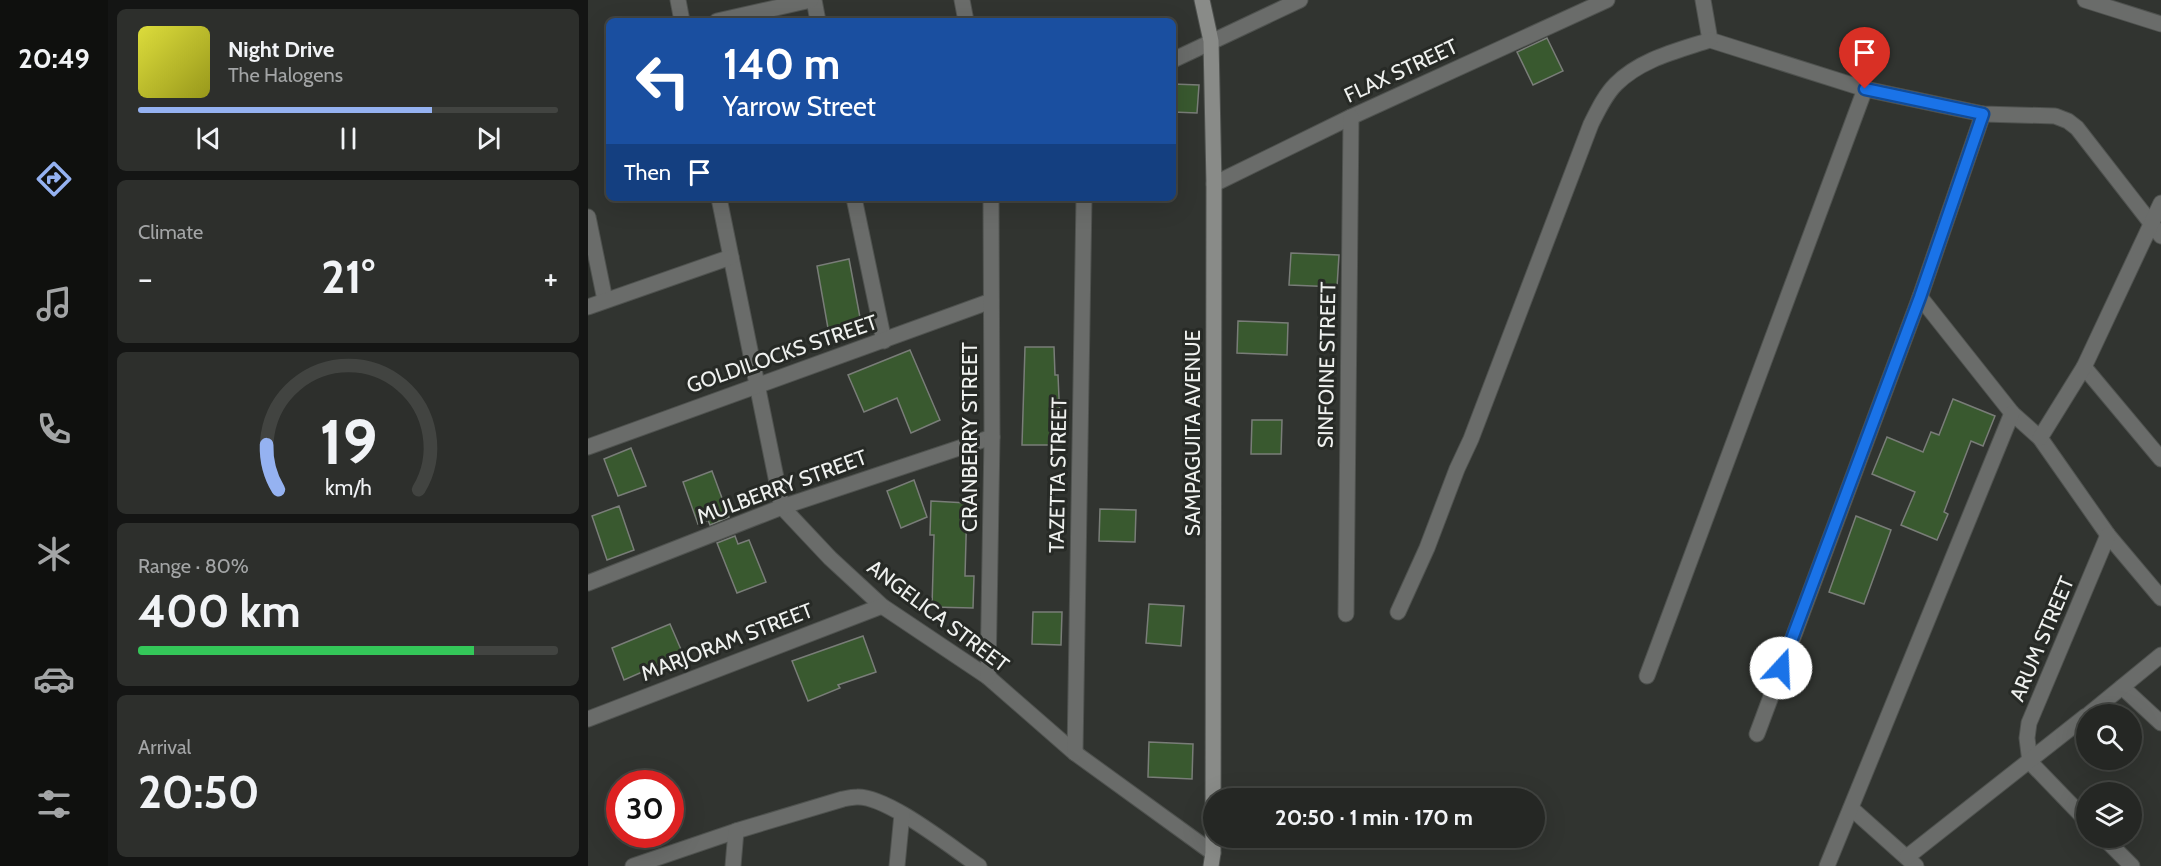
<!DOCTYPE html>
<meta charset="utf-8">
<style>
:root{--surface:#252724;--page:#2d2f2c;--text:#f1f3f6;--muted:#a3a5a6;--line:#424441;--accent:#95b2f1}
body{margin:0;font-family:Cabin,sans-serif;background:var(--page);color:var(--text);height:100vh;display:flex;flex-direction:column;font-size:22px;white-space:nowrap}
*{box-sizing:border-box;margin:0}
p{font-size:20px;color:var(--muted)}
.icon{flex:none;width:33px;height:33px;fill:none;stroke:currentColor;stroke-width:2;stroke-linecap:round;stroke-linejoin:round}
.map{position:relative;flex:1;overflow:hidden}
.sheet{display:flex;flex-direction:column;gap:9px;padding:9px;background:#141514;width:480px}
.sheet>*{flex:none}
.top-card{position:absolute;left:18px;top:18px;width:570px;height:183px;border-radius:9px;box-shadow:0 6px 24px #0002,0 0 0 2px var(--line);background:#1a4fa0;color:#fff;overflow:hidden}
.fabs{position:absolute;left:1488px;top:704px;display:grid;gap:12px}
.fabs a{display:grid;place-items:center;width:66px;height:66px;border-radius:50%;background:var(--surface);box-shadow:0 6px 24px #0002,0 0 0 2px var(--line);font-size:30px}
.speed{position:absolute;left:18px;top:770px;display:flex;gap:12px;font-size:30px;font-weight:700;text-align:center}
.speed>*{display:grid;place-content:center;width:78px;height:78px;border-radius:50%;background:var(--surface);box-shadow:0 6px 24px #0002,0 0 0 2px var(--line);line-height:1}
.speed .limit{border:9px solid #d22;background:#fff;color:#111}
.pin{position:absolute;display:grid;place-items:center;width:51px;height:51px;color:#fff;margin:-62px -26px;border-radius:50% 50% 50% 0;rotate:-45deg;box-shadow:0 0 6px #0007}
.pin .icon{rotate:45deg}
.me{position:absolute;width:66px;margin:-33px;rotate:20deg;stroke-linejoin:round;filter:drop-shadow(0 0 4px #0008)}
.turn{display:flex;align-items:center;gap:21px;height:126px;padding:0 18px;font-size:27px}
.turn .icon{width:78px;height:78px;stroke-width:2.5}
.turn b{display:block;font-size:42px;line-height:51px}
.then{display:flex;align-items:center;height:57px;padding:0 18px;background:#0003;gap:12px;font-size:22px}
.big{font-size:45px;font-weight:700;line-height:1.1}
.sheet .widget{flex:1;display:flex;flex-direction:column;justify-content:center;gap:9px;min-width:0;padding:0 21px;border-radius:9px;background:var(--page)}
.sheet .dial{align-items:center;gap:0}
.dial svg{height:156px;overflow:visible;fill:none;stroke:var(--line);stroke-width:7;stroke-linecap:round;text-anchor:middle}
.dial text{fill:var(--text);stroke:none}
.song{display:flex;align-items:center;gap:18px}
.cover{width:72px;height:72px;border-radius:9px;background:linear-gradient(135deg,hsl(60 70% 55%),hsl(60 70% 35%))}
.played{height:6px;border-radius:3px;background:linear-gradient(90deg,var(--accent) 70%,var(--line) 70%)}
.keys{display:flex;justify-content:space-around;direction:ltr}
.heat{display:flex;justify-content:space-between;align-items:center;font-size:33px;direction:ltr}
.charge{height:9px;border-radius:4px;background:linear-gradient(90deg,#34c759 80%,var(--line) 0)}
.trip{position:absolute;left:615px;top:788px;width:342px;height:60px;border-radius:30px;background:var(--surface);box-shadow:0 6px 24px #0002,0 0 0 2px var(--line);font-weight:700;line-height:60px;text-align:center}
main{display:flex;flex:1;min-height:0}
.tabs{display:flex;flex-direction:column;width:108px;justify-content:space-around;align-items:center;background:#0f100e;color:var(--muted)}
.tabs .icon{width:42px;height:42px}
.tabs .active{color:var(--accent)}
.tabs b{font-size:27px;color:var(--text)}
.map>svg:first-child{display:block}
.building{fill:#39592f;stroke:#797d78;stroke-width:1.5}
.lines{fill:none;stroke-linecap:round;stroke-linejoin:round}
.minor-casing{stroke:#4f524f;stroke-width:17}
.secondary-casing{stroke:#4f524f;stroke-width:17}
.minor{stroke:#6a6c6a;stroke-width:15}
.secondary{stroke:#898b88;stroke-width:15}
.route-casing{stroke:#114b97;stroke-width:15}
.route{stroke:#1a73e8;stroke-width:10}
.labels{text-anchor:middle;stroke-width:6;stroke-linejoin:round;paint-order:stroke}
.street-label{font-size:21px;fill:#eff1ef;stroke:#272a26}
</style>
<main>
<nav class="tabs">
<b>20:49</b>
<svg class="icon active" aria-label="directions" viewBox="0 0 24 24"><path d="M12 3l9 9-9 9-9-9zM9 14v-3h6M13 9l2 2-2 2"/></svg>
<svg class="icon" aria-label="music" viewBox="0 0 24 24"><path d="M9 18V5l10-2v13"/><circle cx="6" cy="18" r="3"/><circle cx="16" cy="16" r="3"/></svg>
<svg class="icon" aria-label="phone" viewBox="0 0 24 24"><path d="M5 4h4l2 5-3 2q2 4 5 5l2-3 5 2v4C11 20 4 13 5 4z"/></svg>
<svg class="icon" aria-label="climate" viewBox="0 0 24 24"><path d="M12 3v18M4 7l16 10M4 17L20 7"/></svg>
<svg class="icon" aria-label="car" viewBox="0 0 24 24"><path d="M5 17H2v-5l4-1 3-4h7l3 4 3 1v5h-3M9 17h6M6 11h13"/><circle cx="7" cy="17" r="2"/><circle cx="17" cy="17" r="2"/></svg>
<svg class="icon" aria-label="filters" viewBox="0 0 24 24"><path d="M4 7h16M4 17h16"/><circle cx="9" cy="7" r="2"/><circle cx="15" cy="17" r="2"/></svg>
</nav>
<section class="sheet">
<div class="widget">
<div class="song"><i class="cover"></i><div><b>Night Drive</b><p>The Halogens</p></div></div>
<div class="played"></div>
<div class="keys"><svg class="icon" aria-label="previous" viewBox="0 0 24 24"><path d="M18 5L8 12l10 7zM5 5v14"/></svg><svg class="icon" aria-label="pause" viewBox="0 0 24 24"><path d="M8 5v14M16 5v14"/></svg><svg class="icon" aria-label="next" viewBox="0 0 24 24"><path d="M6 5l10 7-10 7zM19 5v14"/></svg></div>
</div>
<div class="widget"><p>Climate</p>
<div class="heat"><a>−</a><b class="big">21°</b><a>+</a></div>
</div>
<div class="widget dial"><svg viewBox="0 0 100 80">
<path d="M14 69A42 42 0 1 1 86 69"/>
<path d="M14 69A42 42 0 0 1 8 46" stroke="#95b2f1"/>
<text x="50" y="56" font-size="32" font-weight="700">19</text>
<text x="50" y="72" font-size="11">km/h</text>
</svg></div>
<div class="widget"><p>Range · 80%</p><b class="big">400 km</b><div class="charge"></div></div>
<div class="widget"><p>Arrival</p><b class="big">20:50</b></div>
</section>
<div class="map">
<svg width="1573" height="866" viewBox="0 0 1573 866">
<rect width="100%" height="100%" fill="#313430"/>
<g class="building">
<polygon points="959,38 975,71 945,85 929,52"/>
<polygon points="585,84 611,85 609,113 585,112"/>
<polygon points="703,253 751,255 749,287 701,285"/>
<polygon points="261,259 274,328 241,334 229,266"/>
<polygon points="650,321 700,323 699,355 649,353"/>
<polygon points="437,347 466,347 467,375 470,375 473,445 434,445"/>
<polygon points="322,350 352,420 323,433 309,398 276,412 260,375"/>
<polygon points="1365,399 1407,416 1395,446 1383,441 1356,512 1360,514 1349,540 1313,525 1327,492 1284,474 1299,437 1335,452 1343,432 1351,435"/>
<polygon points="664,420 694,420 693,454 663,454"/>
<polygon points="43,448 58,486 30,496 16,459"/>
<polygon points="124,471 141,517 122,525 120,520 110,524 95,482"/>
<polygon points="326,480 339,517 313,528 299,491"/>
<polygon points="343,501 379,503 377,576 386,576 385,608 344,607 346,535 342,535"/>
<polygon points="31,506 46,550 19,560 4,516"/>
<polygon points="512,509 548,510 547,542 511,541"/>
<polygon points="1268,516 1303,530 1276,604 1241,592"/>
<polygon points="147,536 150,544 161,540 178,582 149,593 129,543"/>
<polygon points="561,604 596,606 593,646 558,643"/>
<polygon points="445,612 474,612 473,645 444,644"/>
<polygon points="82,624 95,654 36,680 24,648"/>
<polygon points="275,636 288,672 250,685 252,688 220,701 204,661"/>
<polygon points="561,742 605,744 604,779 560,777"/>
</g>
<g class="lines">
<defs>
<g id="minor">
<polyline points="90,0 94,21"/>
<polyline points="226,0 230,21"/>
<polyline points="374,0 378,21"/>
<polyline points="1115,0 1122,40 1277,89 1395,114 1467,116 1480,121 1489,128 1573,236"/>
<polyline points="1497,0 1573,24"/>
<polyline points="129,21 223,0"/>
<polyline points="585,60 712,0"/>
<polyline points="626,184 763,117 1019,0"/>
<polyline points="131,198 194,507 242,558 294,606 400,677 487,753 625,853"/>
<polyline points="266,198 296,341"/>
<polyline points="0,217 17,300"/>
<polyline points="1332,297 1424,413 1452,438 1520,535 1573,598"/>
<polyline points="0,307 143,257"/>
<polyline points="1496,367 1573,459"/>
<polyline points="1452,438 1496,367 1573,203"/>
<polyline points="0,447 403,301"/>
<polyline points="0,583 194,507 404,437"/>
<path d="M810 612 839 548 869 469 883 439 1003 124C1010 110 1017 95 1028 84 1053 59 1089 51 1122 40"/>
<polyline points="758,614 763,117"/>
<polyline points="1059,676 1277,89"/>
<polyline points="400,677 404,437 403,198"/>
<polyline points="1534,687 1573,723"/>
<polyline points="1501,714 1573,655"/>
<polyline points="0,719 294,606"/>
<polyline points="1169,734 1332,297 1395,114"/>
<polyline points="487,753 496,198"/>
<polyline points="1263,808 1328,866"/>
<polyline points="1498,820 1442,762 1439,738 1441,723 1520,535"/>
<polyline points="1515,837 1544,866"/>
<polyline points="1319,857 1498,716"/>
<path d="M45 866 148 831 255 799C260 798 265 797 269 797 300 796 364 848 391 866"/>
<polyline points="145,866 148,831"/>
<polyline points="309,866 314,814"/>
<polyline points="1239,866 1424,413"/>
</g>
<polyline id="secondary" points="614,0 623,41 626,184 625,853 623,866"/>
</defs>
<use href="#minor" class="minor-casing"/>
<use href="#secondary" class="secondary-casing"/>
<use href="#minor" class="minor"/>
<use href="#secondary" class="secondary"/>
</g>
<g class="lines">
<defs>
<polyline id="route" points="1193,668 1332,297 1395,114 1277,89"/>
</defs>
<use href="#route" class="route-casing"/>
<use href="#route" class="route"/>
</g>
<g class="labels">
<g class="street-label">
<text transform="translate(813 71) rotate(-25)" y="7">FLAX STREET</text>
<text transform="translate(194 354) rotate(-19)" y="7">GOLDILOCKS STREET</text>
<text transform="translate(739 365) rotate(-89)" y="7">SINFOINE STREET</text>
<text transform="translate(605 433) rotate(-90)" y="7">SAMPAGUITA AVENUE</text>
<text transform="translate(382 437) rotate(-90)" y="7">CRANBERRY STREET</text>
<text transform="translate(470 475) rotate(-89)" y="7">TAZETTA STREET</text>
<text transform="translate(194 487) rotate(-20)" y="7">MULBERRY STREET</text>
<text transform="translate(350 616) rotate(37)" y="7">ANGELICA STREET</text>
<text transform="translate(1454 639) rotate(-67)" y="7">ARUM STREET</text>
<text transform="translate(139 642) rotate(-21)" y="7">MARJORAM STREET</text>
</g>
</g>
</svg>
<div class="fabs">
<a><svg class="icon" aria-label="search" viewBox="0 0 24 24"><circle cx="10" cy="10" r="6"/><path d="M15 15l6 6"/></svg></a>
<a><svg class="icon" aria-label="layers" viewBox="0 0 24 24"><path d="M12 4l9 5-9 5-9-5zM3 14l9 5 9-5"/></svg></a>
</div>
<div class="speed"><div class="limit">30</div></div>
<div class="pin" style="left:1277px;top:89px;background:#d93025"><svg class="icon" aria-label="arrive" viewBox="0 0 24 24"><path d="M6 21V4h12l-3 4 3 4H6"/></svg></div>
<svg class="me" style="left:1193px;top:668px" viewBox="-20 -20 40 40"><circle r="19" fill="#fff"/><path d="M0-13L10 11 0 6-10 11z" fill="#1a73e8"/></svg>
<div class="trip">20:50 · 1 min · 170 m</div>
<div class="top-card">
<div class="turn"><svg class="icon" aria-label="left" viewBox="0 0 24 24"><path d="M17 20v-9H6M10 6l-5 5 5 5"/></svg><div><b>140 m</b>Yarrow Street</div></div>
<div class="then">Then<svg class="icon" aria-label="arrive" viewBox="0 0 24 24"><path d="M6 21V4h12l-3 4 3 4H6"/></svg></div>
</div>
</div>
</main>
